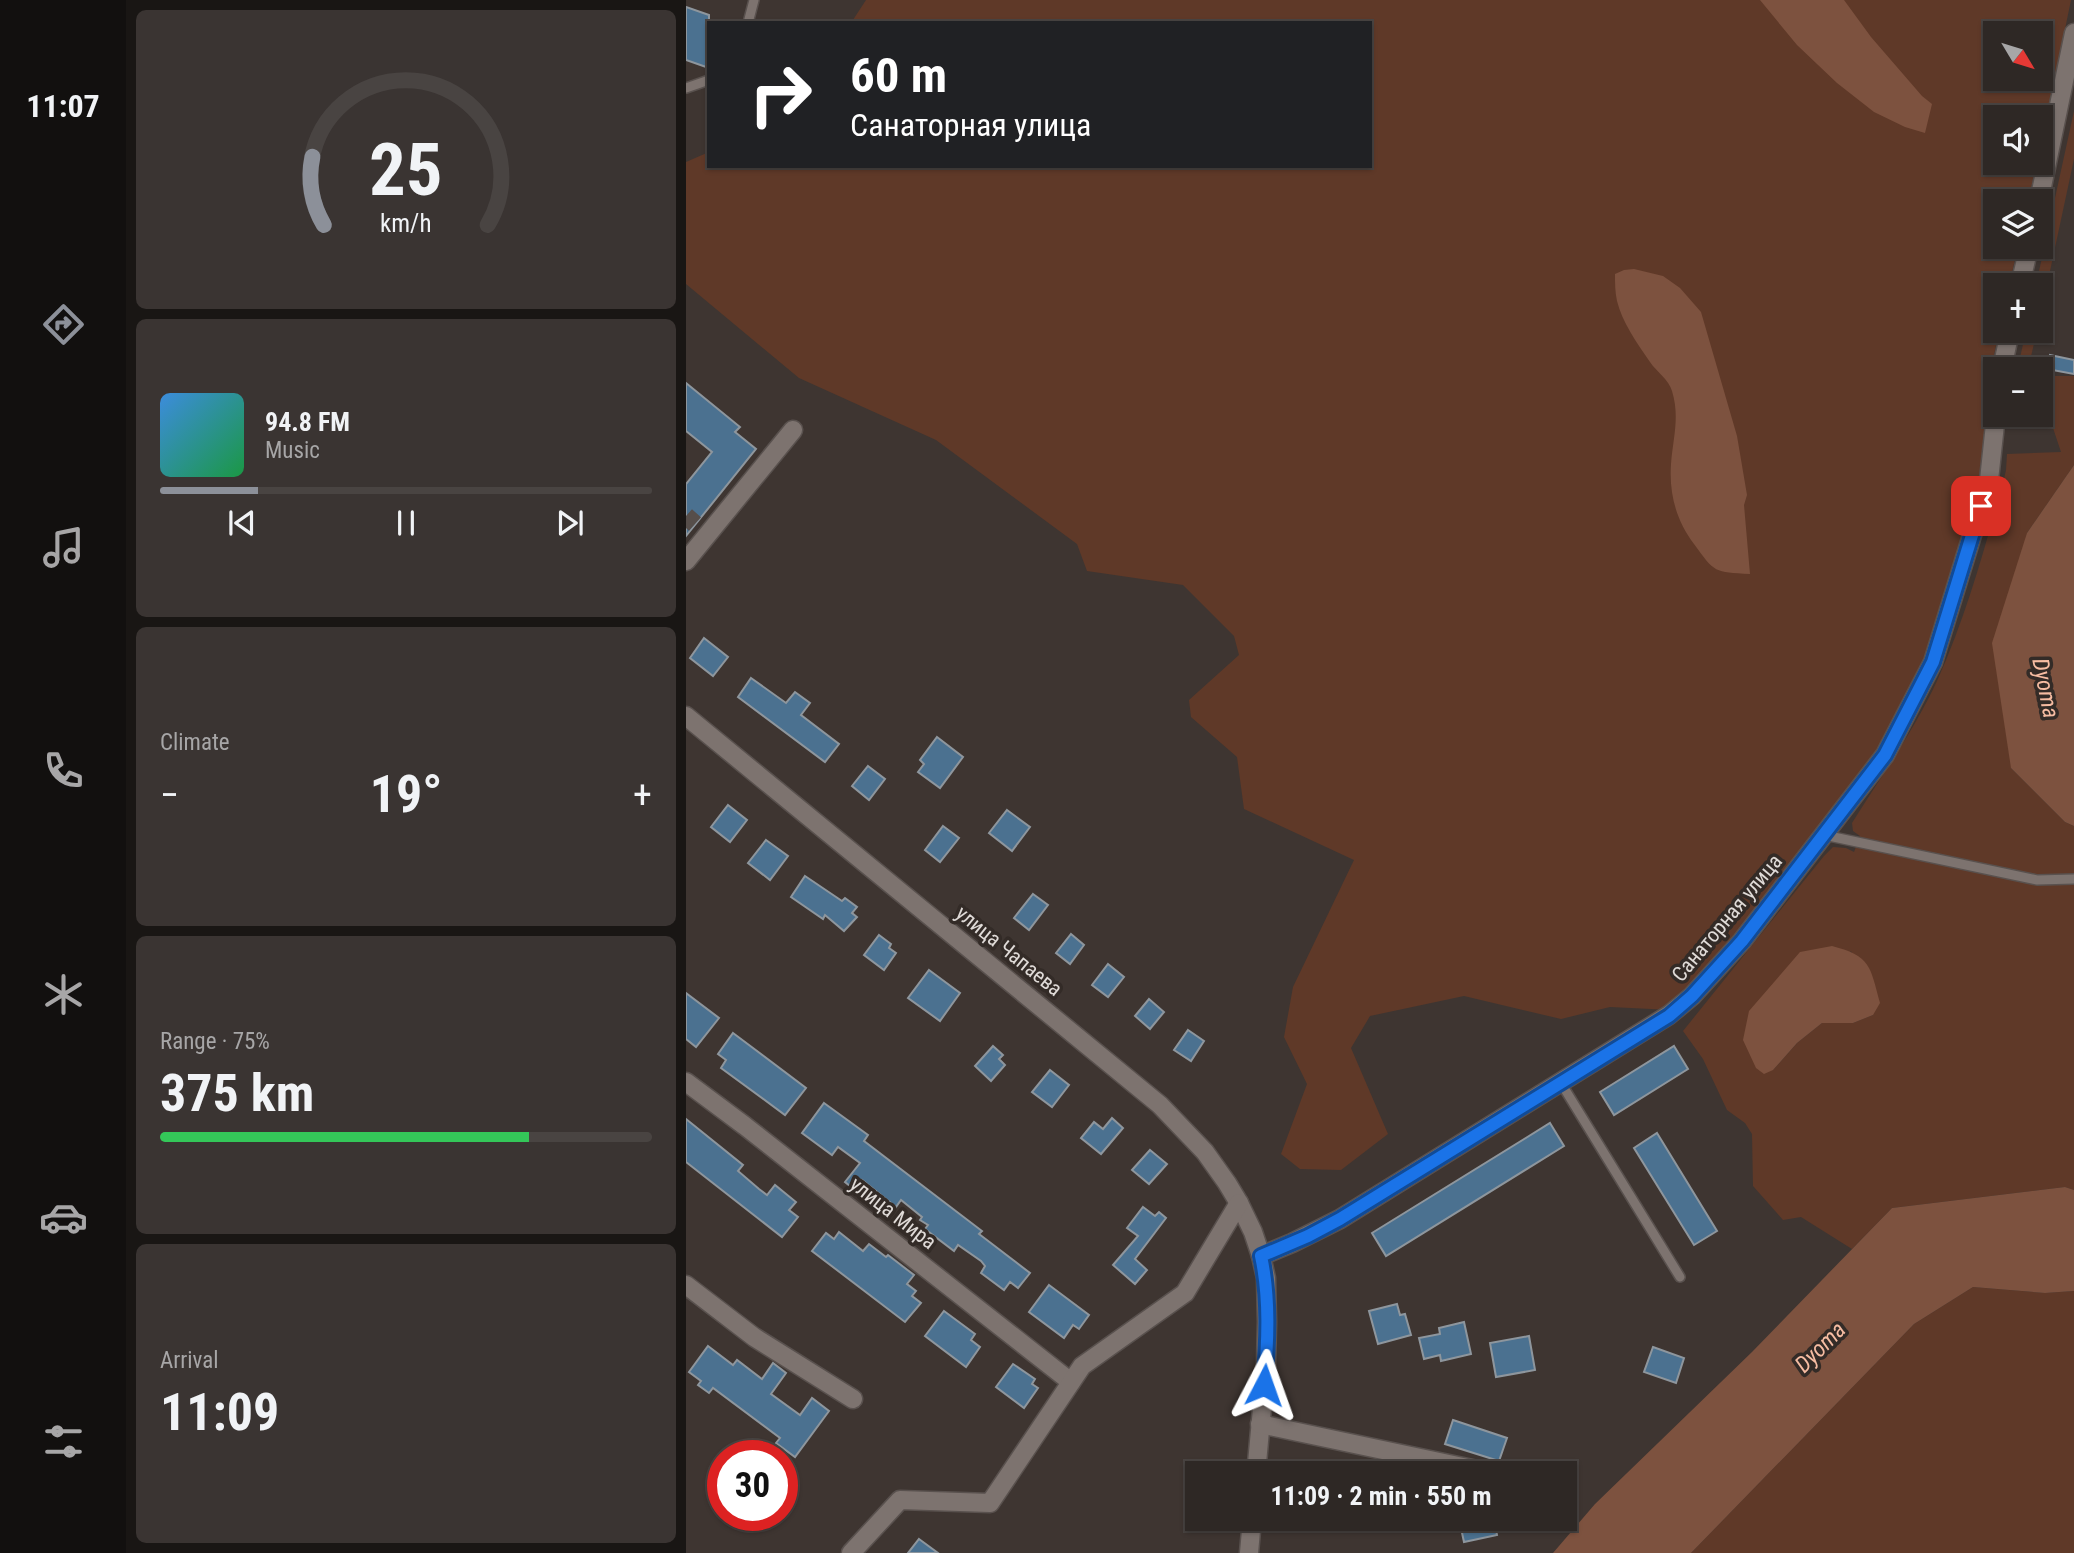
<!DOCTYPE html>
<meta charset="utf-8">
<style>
:root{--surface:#2e2825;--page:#3a3432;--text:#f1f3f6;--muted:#a7a6a7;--line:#494442;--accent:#8c9099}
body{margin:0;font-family:"Roboto Condensed",sans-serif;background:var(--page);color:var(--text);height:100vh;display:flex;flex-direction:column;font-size:26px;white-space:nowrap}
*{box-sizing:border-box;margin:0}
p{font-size:23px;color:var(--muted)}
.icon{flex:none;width:38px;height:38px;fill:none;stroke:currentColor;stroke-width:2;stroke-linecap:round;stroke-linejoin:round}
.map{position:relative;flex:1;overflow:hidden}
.details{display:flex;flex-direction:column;gap:10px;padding:10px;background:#191614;width:560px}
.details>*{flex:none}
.banner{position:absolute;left:21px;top:21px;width:665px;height:147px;border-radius:0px;box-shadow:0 2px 5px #0004,0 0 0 2px var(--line);background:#202124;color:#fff;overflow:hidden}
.needle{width:46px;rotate:128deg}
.tools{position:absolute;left:1297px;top:21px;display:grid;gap:14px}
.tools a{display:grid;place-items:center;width:70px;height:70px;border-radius:0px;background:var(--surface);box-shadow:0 2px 5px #0004,0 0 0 2px var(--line);font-size:35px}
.speed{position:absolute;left:21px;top:1440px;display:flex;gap:14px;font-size:35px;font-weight:700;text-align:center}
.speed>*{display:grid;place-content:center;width:91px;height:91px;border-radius:50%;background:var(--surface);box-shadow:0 2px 5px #0004,0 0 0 2px var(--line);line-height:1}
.speed .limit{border:10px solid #d22;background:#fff;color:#111}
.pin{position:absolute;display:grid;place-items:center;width:60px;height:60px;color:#fff;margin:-30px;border-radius:14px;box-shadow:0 4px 10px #0006}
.me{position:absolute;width:77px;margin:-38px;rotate:4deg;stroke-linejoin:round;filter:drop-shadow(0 0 5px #0008)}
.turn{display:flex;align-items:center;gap:24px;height:147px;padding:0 28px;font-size:32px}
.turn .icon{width:91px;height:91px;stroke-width:2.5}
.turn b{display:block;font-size:49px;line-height:60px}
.big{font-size:52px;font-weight:700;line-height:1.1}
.details .card{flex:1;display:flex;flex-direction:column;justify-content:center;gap:10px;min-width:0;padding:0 24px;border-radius:10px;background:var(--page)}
.details .dial{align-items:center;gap:0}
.dial svg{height:182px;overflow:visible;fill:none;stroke:var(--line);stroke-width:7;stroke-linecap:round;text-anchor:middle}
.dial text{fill:var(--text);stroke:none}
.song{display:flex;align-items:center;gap:21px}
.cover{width:84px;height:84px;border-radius:10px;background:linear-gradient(135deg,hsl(210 70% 55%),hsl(140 70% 35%))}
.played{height:7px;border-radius:4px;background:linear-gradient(90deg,var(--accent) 20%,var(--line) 20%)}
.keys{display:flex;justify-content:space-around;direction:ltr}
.heat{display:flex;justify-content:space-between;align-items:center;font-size:38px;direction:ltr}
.charge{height:10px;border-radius:5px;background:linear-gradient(90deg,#34c759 75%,var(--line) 0)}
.trip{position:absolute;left:499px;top:1461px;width:392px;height:70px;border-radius:0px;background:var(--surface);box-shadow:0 2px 5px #0004,0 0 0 2px var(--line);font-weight:700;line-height:70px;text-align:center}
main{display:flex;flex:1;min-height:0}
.dock{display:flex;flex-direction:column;width:126px;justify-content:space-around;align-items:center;background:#12100f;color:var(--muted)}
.dock .icon{width:49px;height:49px}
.dock .active{color:var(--accent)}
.dock b{font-size:32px;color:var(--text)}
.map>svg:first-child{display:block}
.green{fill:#5f3928;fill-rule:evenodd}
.water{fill:#7d523f}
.building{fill:#4b7190;stroke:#8e969d;stroke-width:2}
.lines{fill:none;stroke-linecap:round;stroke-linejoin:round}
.street-tunnel{stroke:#564e4a;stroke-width:18;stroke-dasharray:18 9;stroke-linecap:butt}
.lane-casing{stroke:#59514e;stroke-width:12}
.street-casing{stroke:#59514e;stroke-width:21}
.lane{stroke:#7d736f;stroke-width:9}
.street{stroke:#7d736f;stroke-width:18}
.route-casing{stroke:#114b97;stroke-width:18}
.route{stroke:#1a73e8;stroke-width:12}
.labels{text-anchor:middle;stroke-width:7;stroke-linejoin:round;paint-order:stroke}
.street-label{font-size:21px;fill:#e0dbd8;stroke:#332b27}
.water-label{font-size:23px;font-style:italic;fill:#f6bca2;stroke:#332b27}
</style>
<main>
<nav class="dock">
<b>11:07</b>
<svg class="icon active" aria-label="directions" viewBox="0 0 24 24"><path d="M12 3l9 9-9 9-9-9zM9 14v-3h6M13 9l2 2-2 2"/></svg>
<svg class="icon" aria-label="music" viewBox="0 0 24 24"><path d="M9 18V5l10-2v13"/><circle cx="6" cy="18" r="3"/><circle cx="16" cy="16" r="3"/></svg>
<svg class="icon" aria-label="phone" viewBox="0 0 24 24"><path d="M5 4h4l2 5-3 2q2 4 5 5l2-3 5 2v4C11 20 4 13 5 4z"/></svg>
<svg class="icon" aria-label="climate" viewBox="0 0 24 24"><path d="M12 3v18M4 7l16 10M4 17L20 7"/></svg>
<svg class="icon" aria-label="car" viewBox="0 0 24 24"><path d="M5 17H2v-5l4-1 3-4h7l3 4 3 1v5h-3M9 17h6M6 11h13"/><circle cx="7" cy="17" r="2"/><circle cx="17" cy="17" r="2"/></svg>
<svg class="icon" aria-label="filters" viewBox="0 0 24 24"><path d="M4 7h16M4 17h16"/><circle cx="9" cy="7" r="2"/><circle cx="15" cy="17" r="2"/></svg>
</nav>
<section class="details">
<div class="card dial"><svg viewBox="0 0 100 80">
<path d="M14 69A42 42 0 1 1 86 69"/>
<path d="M14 69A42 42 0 0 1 9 39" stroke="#8c9099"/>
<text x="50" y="56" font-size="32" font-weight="700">25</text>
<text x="50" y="72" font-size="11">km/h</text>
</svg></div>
<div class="card">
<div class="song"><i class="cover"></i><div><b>94.8 FM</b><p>Music</p></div></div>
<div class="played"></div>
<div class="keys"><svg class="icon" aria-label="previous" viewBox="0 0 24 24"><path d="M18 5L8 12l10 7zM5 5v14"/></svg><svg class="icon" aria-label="pause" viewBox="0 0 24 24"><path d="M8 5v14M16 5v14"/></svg><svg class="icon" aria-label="next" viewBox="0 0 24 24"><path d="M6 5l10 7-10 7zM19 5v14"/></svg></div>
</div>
<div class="card"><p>Climate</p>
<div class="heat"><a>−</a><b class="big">19°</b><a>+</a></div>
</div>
<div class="card"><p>Range · 75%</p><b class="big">375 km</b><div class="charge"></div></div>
<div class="card"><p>Arrival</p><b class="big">11:09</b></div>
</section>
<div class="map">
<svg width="1388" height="1553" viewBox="0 0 1388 1553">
<rect width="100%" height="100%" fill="#3e3531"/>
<g class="green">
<path d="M180 0H1385L1355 146 1354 117H1309V163H1351L1342 201H1309V247H1332L1323 285H1309V331H1313L1304 374 1295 477 1239 657 1191 752 1051 934 986 1010 924 1007 875 1019 778 996 684 1016 665 1048 702 1134 655 1170 614 1169 595 1154 621 1084 598 1037 607 987 668 860 558 809 551 757 505 717 503 700 553 655 548 636 497 585 401 571 391 544 250 440 113 378 0 284V162L23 152V166H684V23H165ZM1309 33H1354V79H1309Z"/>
<polygon points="1388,111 1388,159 1355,313 1354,285 1350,285"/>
<polygon points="1340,331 1351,331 1342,369 1339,369 1333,362"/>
<path d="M1362 376H1388V465L1341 533 1325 768 1379 822 1388 826V1190L1379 1187 1206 1208 1166 1249 1115 1217 1097 1220 1067 1186 1066 1134 1059 1123 1041 1110 1017 1059 997 1031 1138 856 1147 847 1160 848 1168 852 1174 836 1167 831 1166 823C1195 776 1228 731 1251 681 1280 617 1298 550 1317 483L1320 470 1321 454 1375 452 1355 392V385ZM1165 951 1187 1015 1167 1023H1136L1111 1043 1087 1070Z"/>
<polygon points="1287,1287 1359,1293 1388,1291 1388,1553 1005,1553 1228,1324"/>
</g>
<g class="water">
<polygon points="1074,0 1158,0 1185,37 1236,96 1246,104 1239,133 1219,127 1188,112 1151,83 1111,45"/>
<path d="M948 269 977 276 994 288 1015 312 1051 436 1061 495 1058 505 1064 574C1028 572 1029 573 1008 544 990 520 983 494 985 464 987 438 994 417 986 391 983 380 970 371 964 362 951 343 936 322 931 301 929 292 929 283 929 274L938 270Z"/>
<polygon points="1388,465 1388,826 1379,822 1325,768 1306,643 1341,533"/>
<path d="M1146 946C1185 956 1184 966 1194 1003L1187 1015 1167 1023H1136L1111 1043 1087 1070 1078 1074 1070 1068 1057 1040 1063 1011 1114 952Z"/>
<polygon points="1379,1187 1388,1190 1388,1291 1359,1293 1287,1287 1228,1324 1005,1553 867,1553 909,1504 1066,1352 1206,1208"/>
</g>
<g class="building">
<polygon points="0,7 23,15 23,68 0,60"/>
<polygon points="1364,355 1388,360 1388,374 1361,369"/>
<polygon points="0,383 54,427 49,432 70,449 0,536 0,484 26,452 0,431"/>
<polygon points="18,638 42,657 27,676 4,658"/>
<polygon points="65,678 100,703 109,692 124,703 115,715 153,744 139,762 52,697"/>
<polygon points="251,737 277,757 254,788 232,772 238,764 234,760"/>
<polygon points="182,766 199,779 183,800 166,786"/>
<polygon points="42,805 61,820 44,842 25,827"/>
<polygon points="321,810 344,827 326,851 303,833"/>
<polygon points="257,826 273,838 254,862 239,850"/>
<polygon points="80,840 102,856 84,880 62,863"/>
<polygon points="119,876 156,901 159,898 171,907 166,913 171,917 158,931 139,915 137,919 105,897"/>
<polygon points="347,894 362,905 343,930 328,918"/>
<polygon points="385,934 398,945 384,964 370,953"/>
<polygon points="193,935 205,944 203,948 210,953 198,970 178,955"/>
<polygon points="422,964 438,977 422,997 406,985"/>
<polygon points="243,970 274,993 254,1021 222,998"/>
<polygon points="0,993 33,1018 10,1047 0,1039"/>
<polygon points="463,999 478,1012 464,1029 449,1016"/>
<polygon points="502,1030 518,1041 505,1061 488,1050"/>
<polygon points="47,1033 120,1088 99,1115 35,1068 40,1060 32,1054"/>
<polygon points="307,1046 317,1055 313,1059 319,1065 305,1081 289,1066"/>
<polygon points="988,1046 1002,1069 928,1115 914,1092"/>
<polygon points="364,1070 383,1085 366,1107 346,1092"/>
<polygon points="138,1103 182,1135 178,1141 296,1231 293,1234 344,1273 332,1288 324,1282 318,1290 295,1273 299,1266 295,1261 272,1245 268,1251 239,1229 242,1225 234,1220 236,1217 215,1200 210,1207 176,1180 169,1190 159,1182 174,1163 152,1147 146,1155 116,1133"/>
<polygon points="426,1118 437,1128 415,1154 395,1138 408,1122 417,1129"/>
<polygon points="0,1119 57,1165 52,1171 73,1189 81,1195 89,1185 110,1202 103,1210 112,1217 96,1237 0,1162"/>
<polygon points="864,1123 878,1146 700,1256 686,1233"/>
<polygon points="971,1133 1031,1231 1008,1245 948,1148"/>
<polygon points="464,1150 481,1164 463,1184 446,1170"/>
<polygon points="457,1207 469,1216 473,1212 480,1218 449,1259 461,1270 449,1284 427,1265 452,1236 441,1228"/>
<polygon points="153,1232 177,1251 183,1244 200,1257 202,1255 228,1275 221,1284 230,1291 226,1296 235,1303 219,1322 126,1251 140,1233 148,1239"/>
<polygon points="363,1285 403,1315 393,1329 387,1325 378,1338 343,1312"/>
<polygon points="711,1304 714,1315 719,1314 725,1335 692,1344 683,1311"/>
<polygon points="258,1311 289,1334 285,1340 294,1347 280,1367 239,1336"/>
<polygon points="778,1322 785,1354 755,1361 754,1355 738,1359 733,1338 754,1334 753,1328"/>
<polygon points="843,1336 849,1370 810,1377 804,1343"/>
<polygon points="22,1346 47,1365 51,1360 76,1379 87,1363 100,1373 85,1394 114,1415 126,1398 143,1411 109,1457 90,1443 94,1438 27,1388 23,1393 12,1385 15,1381 3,1372"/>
<polygon points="967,1347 998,1358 990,1383 958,1372"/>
<polygon points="327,1364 349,1379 346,1384 352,1388 338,1408 310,1387"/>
<polygon points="767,1420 821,1438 813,1461 759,1444"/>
<polygon points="773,1519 808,1519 811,1535 778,1542"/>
<polygon points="233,1539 252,1553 222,1553"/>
</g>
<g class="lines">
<polyline class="street-tunnel" points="0,516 9,524"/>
<defs>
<g id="lane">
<polyline points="62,23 68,0"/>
<polyline points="0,88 23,80"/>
<polyline points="1138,835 1351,880 1388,879"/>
<polyline points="875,1083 994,1277"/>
</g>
<g id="street">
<polyline points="1353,201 1388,33"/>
<polyline points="1334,285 1343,247"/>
<polyline points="1316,369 1324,331"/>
<polyline points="0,561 107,430"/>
<polyline points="0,716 474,1105 519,1152 541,1183 553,1203 567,1232 575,1256 580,1278 581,1322 580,1365 570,1474"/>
<polyline points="0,1082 59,1126 385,1382"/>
<polyline points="575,1256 606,1243 654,1219 983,1015 1006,996 1056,941 1199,755 1247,662 1303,480 1310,415"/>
<polyline points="0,1285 68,1337 167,1399"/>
<polyline points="574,1424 810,1474"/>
<polyline points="165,1553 214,1500 304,1503 396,1366 499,1293 553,1203"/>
<polyline points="563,1553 566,1519"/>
</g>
</defs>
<use href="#lane" class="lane-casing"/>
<use href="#street" class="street-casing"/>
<use href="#lane" class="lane"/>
<use href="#street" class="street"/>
</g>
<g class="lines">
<defs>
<path id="route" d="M578 1385C582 1342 584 1298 575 1256L622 1236 654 1219 983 1016 1006 996 1056 941 1199 755 1247 662 1295 506"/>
</defs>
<use href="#route" class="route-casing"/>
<use href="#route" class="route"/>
</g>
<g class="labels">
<g class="street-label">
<text transform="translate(1041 918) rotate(-50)" y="7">Санаторная улица</text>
<text transform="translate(323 951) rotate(39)" y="7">улица Чапаева</text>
<text transform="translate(207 1213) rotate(38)" y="7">улица Мира</text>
</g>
<g class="water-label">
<text transform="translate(1360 688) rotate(79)" y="8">Dyoma</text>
<text transform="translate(1134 1347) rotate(-45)" y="8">Dyoma</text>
</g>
</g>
</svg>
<div class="tools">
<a><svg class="needle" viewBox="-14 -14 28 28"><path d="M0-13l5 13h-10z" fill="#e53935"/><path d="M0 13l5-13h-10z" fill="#a7a6a7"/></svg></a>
<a><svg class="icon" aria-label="sound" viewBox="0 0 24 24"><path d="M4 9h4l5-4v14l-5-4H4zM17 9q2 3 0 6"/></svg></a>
<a><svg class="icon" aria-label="layers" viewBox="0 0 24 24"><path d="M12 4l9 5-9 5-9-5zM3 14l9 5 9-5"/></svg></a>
<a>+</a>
<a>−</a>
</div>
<div class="speed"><div class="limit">30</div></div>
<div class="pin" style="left:1295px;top:506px;background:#d93025"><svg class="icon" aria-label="arrive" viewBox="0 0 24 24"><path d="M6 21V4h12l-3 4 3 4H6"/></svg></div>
<svg class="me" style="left:578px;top:1385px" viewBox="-20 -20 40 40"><path d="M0-17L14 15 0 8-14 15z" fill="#1a73e8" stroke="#fff" stroke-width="4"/></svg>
<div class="trip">11:09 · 2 min · 550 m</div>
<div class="banner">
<div class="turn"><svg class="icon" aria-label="right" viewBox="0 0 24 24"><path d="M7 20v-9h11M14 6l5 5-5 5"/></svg><div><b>60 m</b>Санаторная улица</div></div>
</div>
</div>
</main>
